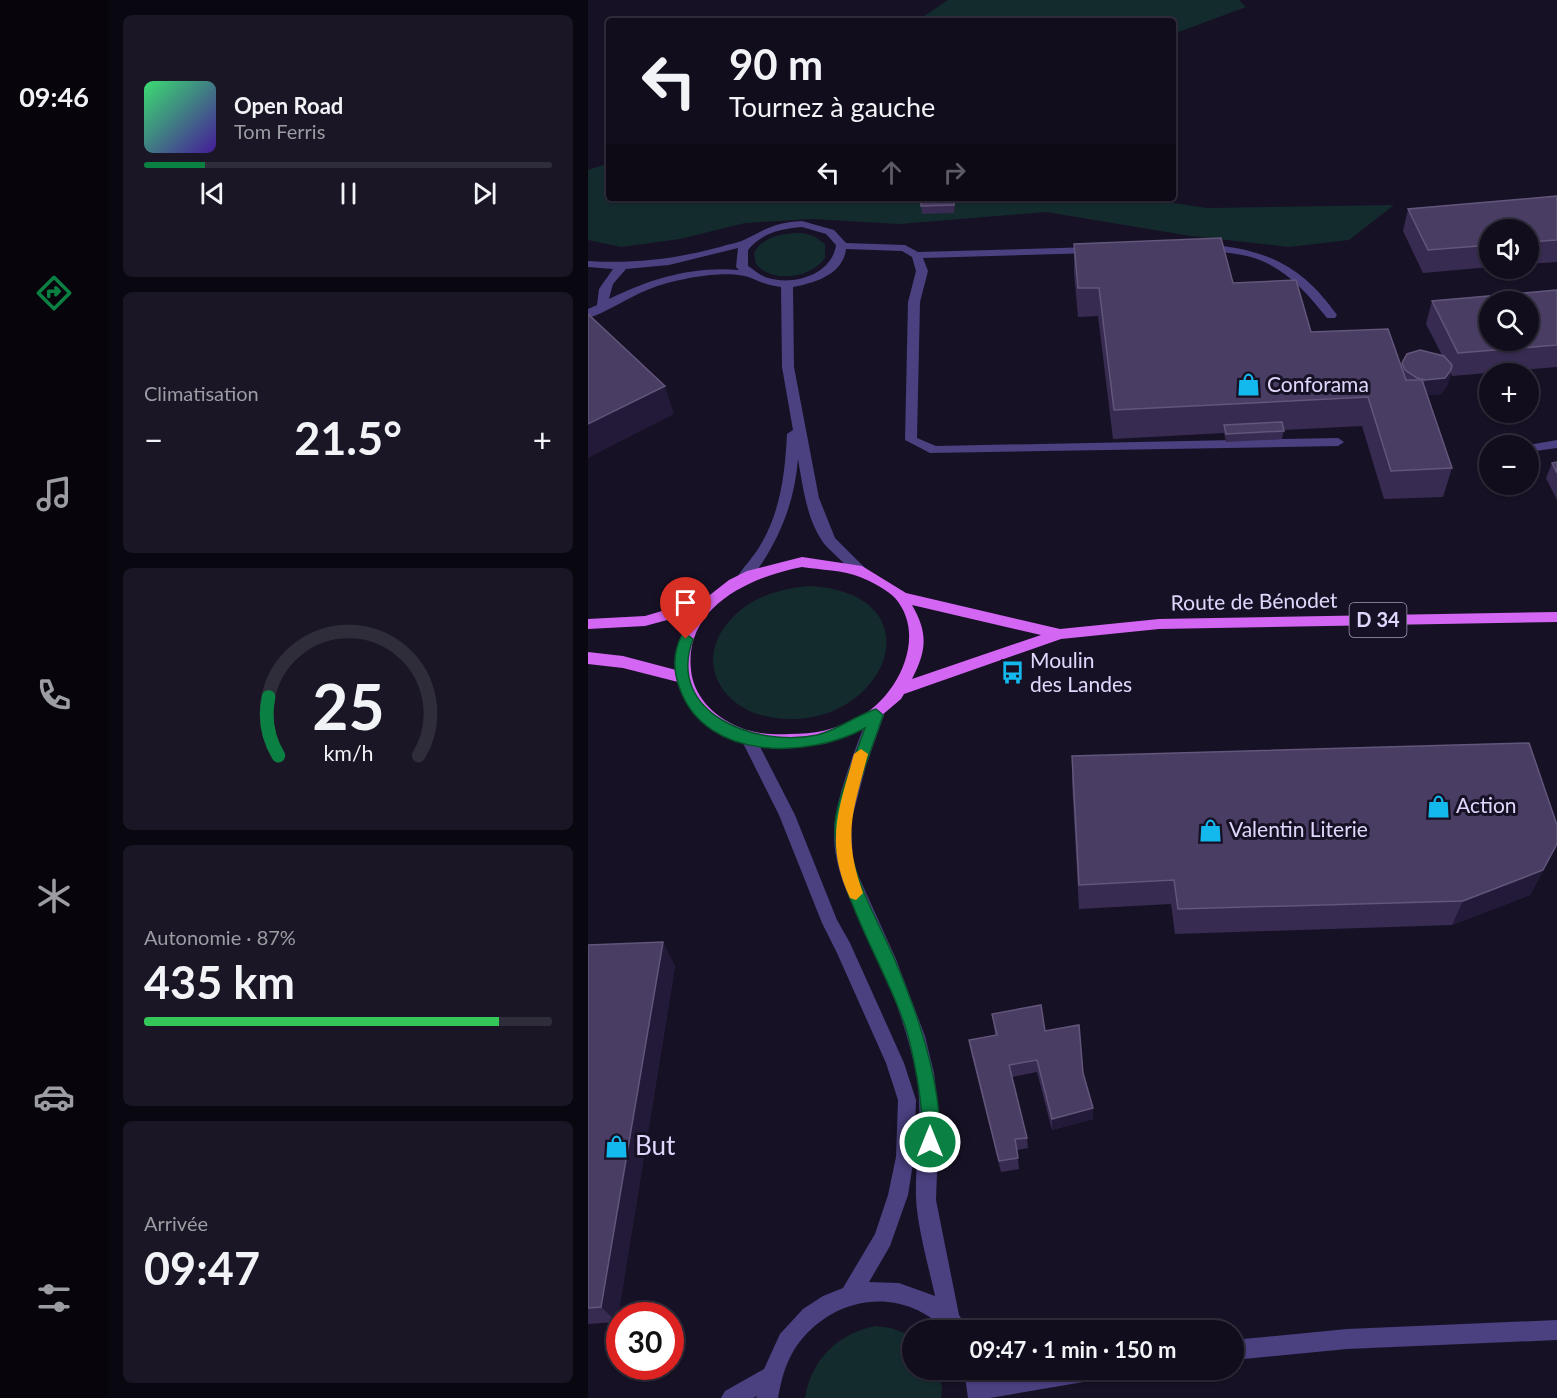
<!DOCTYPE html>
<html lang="fr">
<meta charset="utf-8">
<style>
:root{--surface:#110d1c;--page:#1a1625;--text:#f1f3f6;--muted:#9c9ca3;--line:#302d3b;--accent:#0b8043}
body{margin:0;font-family:Lato,sans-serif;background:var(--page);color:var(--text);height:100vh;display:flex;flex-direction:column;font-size:22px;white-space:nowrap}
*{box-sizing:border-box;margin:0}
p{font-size:20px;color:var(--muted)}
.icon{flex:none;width:33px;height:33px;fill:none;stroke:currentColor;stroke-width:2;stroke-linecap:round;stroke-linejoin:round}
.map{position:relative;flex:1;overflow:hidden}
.drawer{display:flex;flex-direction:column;gap:15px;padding:15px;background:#09070f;width:480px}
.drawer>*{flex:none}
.guide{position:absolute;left:18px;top:18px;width:570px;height:183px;border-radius:6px;box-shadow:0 2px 4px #0004,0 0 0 2px var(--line);background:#110d1c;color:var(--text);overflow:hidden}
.tools{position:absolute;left:891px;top:219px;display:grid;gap:12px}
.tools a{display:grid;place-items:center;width:60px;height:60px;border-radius:50%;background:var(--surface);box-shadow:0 2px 4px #0004,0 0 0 2px var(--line);font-size:30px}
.speed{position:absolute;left:18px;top:1302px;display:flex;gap:12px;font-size:30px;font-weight:700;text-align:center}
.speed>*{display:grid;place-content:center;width:78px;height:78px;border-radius:50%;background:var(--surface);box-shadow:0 2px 4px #0004,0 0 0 2px var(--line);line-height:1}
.speed .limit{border:9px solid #d22;background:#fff;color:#111}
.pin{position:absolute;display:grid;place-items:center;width:51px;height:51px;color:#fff;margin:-62px -26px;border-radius:50% 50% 50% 0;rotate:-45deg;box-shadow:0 0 6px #0007}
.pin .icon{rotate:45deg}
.me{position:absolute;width:66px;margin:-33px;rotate:0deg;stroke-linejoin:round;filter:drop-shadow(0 0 4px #0008)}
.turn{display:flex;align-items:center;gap:21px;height:126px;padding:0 24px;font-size:27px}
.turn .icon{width:78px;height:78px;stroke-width:2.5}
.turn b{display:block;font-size:42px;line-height:51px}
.lanes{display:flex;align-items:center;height:57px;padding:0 24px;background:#0003;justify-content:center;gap:30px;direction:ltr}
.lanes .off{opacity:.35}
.big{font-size:45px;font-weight:700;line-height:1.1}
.drawer .widget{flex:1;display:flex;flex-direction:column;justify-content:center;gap:9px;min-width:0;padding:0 21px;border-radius:9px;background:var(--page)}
.drawer .dial{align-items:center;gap:0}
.dial svg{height:156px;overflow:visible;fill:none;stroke:var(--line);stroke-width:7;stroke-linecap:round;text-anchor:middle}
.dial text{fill:var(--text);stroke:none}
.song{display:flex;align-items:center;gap:18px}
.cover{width:72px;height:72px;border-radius:9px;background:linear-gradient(135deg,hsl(140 70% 55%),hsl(260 70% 35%))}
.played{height:6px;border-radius:3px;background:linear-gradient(90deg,var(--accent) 15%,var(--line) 15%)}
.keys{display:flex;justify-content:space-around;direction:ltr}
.heat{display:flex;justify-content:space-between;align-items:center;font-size:33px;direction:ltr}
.charge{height:9px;border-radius:4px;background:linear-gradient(90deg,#34c759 87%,var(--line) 0)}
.trip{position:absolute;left:314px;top:1320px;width:342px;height:60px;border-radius:30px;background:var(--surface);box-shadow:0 2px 4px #0004,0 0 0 2px var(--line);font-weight:700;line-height:60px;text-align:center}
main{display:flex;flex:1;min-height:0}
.tabs{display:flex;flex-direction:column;width:108px;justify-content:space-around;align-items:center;background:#07050b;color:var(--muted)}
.tabs .icon{width:42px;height:42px}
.tabs .current{color:var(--accent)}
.tabs b{font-size:27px;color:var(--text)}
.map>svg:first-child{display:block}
.green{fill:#142b2e}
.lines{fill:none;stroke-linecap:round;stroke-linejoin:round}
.minor{fill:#4b4080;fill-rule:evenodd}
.major{fill:#d367f3;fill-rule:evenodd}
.wall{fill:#382b51}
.shaded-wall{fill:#231938}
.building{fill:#4a3d63;stroke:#62567b;stroke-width:1.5;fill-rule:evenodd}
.route{fill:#0b8043;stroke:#07532c;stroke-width:1.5}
.slow{fill:#f59e0b}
.labels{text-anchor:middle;stroke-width:6;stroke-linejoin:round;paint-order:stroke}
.shield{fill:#171125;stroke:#a49cbc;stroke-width:1.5}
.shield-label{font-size:20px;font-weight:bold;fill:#e1d7fc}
.poi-label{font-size:21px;fill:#e1d7fc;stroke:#171125;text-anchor:start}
.street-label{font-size:21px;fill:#e1d7fc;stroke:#171125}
.near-poi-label{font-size:26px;fill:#e1d7fc;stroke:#171125;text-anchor:start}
</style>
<main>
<nav class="tabs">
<b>09:46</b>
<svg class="icon current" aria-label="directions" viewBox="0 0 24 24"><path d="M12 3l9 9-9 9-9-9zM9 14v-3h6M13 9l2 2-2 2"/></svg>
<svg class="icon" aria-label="music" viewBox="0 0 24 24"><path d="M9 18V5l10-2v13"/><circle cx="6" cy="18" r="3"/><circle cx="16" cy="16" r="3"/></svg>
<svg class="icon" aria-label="phone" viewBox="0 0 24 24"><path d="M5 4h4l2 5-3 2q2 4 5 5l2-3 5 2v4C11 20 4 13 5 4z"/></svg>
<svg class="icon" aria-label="climate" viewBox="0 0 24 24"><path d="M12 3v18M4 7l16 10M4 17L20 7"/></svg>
<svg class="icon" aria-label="car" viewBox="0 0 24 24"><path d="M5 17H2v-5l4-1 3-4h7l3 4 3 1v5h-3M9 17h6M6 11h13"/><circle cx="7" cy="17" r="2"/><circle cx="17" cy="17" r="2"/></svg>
<svg class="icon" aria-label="filters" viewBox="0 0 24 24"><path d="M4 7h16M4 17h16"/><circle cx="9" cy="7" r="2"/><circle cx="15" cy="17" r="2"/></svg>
</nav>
<section class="drawer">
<div class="widget">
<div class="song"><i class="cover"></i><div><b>Open Road</b><p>Tom Ferris</p></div></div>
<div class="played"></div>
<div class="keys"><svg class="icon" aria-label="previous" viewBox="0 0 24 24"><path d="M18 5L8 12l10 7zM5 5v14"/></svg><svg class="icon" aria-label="pause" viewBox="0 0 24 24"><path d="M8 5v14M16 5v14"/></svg><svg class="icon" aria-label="next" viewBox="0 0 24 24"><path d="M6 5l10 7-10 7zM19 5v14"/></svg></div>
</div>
<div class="widget"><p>Climatisation</p>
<div class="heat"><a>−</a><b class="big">21.5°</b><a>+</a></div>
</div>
<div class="widget dial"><svg viewBox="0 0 100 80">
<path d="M14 69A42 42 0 1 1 86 69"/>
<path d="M14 69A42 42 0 0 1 9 39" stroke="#0b8043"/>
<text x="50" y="56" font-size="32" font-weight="700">25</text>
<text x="50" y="72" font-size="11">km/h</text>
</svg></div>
<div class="widget"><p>Autonomie · 87%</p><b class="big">435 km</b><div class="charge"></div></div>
<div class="widget"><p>Arrivée</p><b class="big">09:47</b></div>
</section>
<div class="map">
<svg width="969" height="1398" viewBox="0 0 969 1398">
<rect width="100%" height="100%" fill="#171125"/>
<g class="green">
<polygon points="360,0 651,0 658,7 585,34 585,21 329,21"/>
<polygon points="21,163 21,198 552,198 619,208 806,205 761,240 701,247 603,236 458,212 311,224 224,219 157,223 92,239 33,247 0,240 0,170"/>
<path d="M214 233 226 236 237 244V258C223 278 185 284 168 264L166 253C175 236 196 233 214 233Z"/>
<path d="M223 586C354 595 296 732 188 718 134 712 103 661 144 618 165 596 194 588 223 586Z"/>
<path d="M288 1326 303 1328 324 1336V1370H349L354 1387 353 1398H217C223 1360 250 1333 288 1326Z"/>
</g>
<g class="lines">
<g class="minor">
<path d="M214 221 246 230 258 243 317 245 330 252 505 247 511 250 505 253 335 258 340 271 332 302 329 438 348 446 750 438 756 442 750 446 342 453 317 440 320 302 328 271 324 257 314 251 258 249C255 275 226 283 205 287L206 367 231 498 247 538 278 569 271 574 266 573C257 564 247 555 238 546 219 523 215 487 210 459 206 507 189 545 160 583H150L148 579C155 567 166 557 173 544 193 510 197 472 199 434L205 430 194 367 193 287C179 285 175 283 163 278 139 268 82 280 59 290 39 298 20 312 0 318V309L9 305 11 289 25 269 0 267V261C45 264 88 259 132 247 140 244 151 243 158 239 179 228 190 222 214 221ZM214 227 238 234 248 245C244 274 207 286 180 278 173 276 166 270 160 266V250C174 233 192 229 214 227ZM150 248 148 267 151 270C104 266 62 279 21 299L25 284 38 269 81 265Z"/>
<path d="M616 244C677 249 713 264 749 315L747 318H739C716 289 692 262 654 255 640 252 626 252 612 249V245Z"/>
<polygon points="969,440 969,448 940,452 940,446 935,446"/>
<path d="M288 709 293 711 296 715 278 766 263 822 265 864 308 959 337 1036 346 1073 351 1117 348 1200 371 1315 381 1330H357C312 1284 241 1296 206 1350 197 1365 193 1381 190 1398H168L169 1396 165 1398H133L137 1391 176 1369 192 1334 215 1309 235 1296 255 1288 287 1234 300 1195 308 1157 310 1100 298 1063 249 953 234 923 191 815 153 739 156 735H166L207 815 249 920 262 943 316 1063 328 1100 326 1157 320 1195 302 1246 281 1282 311 1283 347 1296C341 1268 329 1226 328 1198 327 1155 336 1114 328 1072 320 1034 306 995 291 960 274 921 247 881 246 837 245 802 268 749 280 715L283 711Z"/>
<polygon points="969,1320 969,1340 759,1349 645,1360 645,1340 759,1329"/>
<polygon points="376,1370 396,1370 398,1377 446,1370 517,1370 514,1377 507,1380 402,1398 380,1398"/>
</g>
<path class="major" d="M214 557 274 566 318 593 472 629 571 619 969 612V622L571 629 473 639 316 694 313 699 280 727 236 744 176 747 141 738 118 724 101 706 90 682 35 668 0 664V652L35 656 88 670C86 648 94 631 105 613L57 626 0 629V619L57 616 118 598 141 580 159 571ZM214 567C232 570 256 570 272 577 282 581 300 590 307 598 341 637 308 700 268 719 245 730 227 734 202 734 178 735 158 733 137 720 119 709 105 691 103 670 96 607 162 577 214 567ZM324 605 453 635 324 679C339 650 340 633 324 605Z"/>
</g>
<g class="wall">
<polygon points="969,196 969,262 940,264 940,230 902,230 902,267 835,273 815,231 820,209"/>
<polygon points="367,202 366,213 334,214 333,206"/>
<polygon points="486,244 645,283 723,332 813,365 814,363 854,355 838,324 844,301 969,290 969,367 864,376 863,373 859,386 853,394 839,395 864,468 855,497 796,499 774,426 696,430 694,439 638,442 636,433 525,439 510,316 490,317 486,273"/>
<polygon points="969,462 969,500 958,478 964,463"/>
<polygon points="484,756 969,844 942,895 864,925 587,934 583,904 491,909 484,783"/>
<polygon points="0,945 87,966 29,1322 0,1324"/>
<polygon points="404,1014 457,1031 495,1073 505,1108 505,1119 464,1130 449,1072 424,1077 439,1138 440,1148 429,1150 431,1169 413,1172 383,1052 381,1040 407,1035"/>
</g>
<g class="shaded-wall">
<polygon points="863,370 859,386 853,394 833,396 837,380"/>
<polygon points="77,386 86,414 0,458 0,424"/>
<polygon points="955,870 942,895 864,925 875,901"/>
<polygon points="75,942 87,966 29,1322 13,1307"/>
<polygon points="505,1108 505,1119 464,1130 464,1119"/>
</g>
<g class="building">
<polygon points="969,196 969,240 940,242 940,230 902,230 902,245 840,250 820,209"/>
<polygon points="333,198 366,198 366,205 333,206"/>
<polygon points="633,238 645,283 708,280 723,332 800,329 818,380 834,380 864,468 803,471 780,397 526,410 511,288 490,288 486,244"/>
<path d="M969 290V345L870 353 844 301ZM902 302H940V340H902Z"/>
<polygon points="0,314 77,386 0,424"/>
<polygon points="832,350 856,356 864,365 863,370 857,378 837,380 829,378 817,370 814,363 819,354"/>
<polygon points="694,422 696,431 638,434 636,425"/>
<polygon points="969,462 969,473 964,463"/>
<polygon points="941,743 969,825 969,844 955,870 875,901 590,909 586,880 491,885 484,756"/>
<polygon points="75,942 13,1307 0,1308 0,945"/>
<polygon points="453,1005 457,1031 491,1025 495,1073 505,1108 464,1119 449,1060 421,1065 439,1138 427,1139 430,1158 411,1161 381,1040 409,1035 404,1014"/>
</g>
<path class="route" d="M98 634 105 639C77 714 169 748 229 735 250 730 267 716 288 709L295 715C283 754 255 812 263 852 271 890 291 923 306 958 325 1003 342 1049 349 1098 351 1113 354 1133 348 1148L342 1150 336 1148C332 1138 334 1127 334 1116 332 1090 327 1064 321 1039 303 972 244 892 247 824 248 802 269 751 277 728 221 759 118 761 92 689 85 671 85 652 94 635Z"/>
<path class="slow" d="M273 749 280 754C265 812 254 834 275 893L268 900 262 898C236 842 251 809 266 754Z"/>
<defs>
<symbol id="shop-bare" viewBox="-9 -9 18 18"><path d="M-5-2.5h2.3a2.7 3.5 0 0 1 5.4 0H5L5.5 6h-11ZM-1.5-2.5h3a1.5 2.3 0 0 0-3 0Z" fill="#13b8ed" stroke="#171125" stroke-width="2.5" paint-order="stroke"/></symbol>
<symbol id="bus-bare" viewBox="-9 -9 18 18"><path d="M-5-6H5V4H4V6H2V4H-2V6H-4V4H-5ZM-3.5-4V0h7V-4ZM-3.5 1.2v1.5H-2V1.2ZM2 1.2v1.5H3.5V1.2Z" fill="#13b8ed" stroke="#171125" stroke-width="2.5" paint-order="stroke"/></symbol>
</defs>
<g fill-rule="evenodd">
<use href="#shop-bare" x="644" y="368" width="33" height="33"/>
<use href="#bus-bare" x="408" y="656" width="33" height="33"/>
<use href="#shop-bare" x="834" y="790" width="33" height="33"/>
<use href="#shop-bare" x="606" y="814" width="33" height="33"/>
<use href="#shop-bare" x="12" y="1130" width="33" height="33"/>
</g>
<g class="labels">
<rect class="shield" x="761.5" y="603" width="57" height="34" rx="4.5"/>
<g class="shield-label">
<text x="790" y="627">D 34</text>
</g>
<g class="poi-label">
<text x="679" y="392">Conforama</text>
<text x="442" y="668">Moulin<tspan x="442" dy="24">des Landes</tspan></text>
<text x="868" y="813">Action</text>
<text x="641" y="837">Valentin Literie</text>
</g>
<g class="street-label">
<text transform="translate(666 602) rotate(-1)" y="7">Route de Bénodet</text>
</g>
<g class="near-poi-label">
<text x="47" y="1155">But</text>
</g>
</g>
</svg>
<div class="tools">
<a><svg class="icon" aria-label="sound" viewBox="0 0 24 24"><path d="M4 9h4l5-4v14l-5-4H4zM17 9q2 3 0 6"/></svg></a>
<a><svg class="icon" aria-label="search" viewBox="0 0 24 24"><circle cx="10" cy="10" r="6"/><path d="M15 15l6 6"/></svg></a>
<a>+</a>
<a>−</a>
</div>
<div class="speed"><div class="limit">30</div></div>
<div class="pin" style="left:98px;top:639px;background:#d93025"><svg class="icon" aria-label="arrive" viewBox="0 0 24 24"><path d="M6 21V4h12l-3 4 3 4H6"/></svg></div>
<svg class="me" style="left:342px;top:1142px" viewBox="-20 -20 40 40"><circle r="17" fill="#0b8043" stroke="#fff" stroke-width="3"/><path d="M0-11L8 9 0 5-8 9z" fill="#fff"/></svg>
<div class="trip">09:47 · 1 min · 150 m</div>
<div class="guide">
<div class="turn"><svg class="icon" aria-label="left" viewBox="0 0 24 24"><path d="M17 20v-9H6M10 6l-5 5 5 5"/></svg><div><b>90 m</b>Tournez à gauche</div></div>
<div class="lanes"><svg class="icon" aria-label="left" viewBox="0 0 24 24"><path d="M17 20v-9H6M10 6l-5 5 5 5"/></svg><svg class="icon off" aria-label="ahead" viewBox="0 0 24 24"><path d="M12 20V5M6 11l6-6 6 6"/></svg><svg class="icon off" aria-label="right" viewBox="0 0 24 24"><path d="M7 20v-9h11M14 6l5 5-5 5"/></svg></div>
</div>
</div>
</main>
